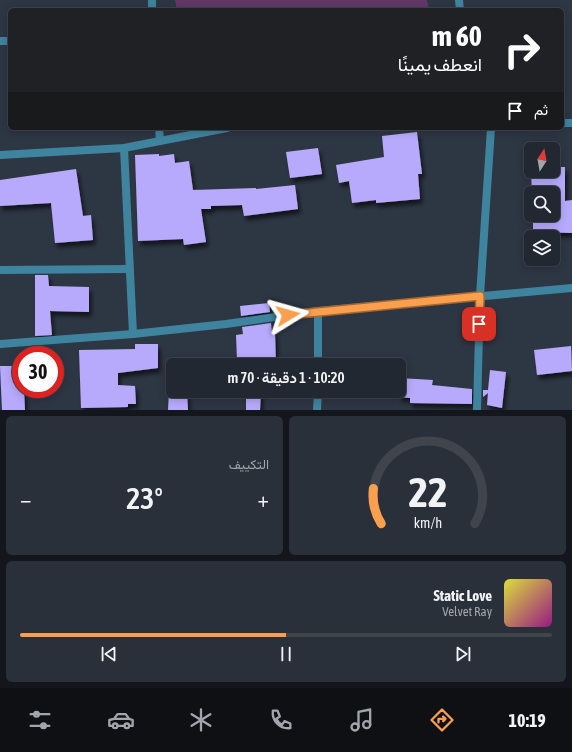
<!DOCTYPE html>
<html lang="ar">
<meta charset="utf-8">
<style>
:root{--surface:#222832;--page:#2a303a;--text:#f1f3f6;--muted:#a2a6ac;--line:#3f444d;--accent:#fa9f4e}
body{margin:0;font-family:"Asap Condensed",Vazirmatn,sans-serif;background:var(--page);color:var(--text);direction:rtl;height:100vh;display:flex;flex-direction:column;font-size:15px;white-space:nowrap}
*{box-sizing:border-box;margin:0}
p{font-size:13px;color:var(--muted)}
.icon{flex:none;width:22px;height:22px;fill:none;stroke:currentColor;stroke-width:2;stroke-linecap:round;stroke-linejoin:round}
.map{position:relative;height:410px;overflow:hidden;direction:ltr}
.sheet{display:flex;flex-direction:column;gap:6px;padding:6px;background:#13161c;flex:1}
.sheet>*{flex:none}
.guide{position:absolute;left:8px;top:8px;width:556px;height:122px;border-radius:6px;box-shadow:0 2px 10px #0003,0 0 0 1px var(--line);direction:rtl;background:#202124;color:#fff;overflow:hidden}
.needle{width:26px;rotate:11deg}
.controls{position:absolute;left:524px;top:142px;display:grid;gap:8px}
.controls a{display:grid;place-items:center;width:36px;height:36px;border-radius:6px;background:var(--surface);box-shadow:0 2px 10px #0003,0 0 0 1px var(--line);font-size:20px}
.speed{position:absolute;left:12px;top:346px;display:flex;gap:8px;font-size:20px;font-weight:700;text-align:center}
.speed>*{display:grid;place-content:center;width:52px;height:52px;border-radius:50%;background:var(--surface);box-shadow:0 2px 10px #0003,0 0 0 1px var(--line);line-height:1}
.speed .limit{border:6px solid #d22;background:#fff;color:#111}
.pin{position:absolute;display:grid;place-items:center;width:34px;height:34px;color:#fff;margin:-17px;border-radius:8px;box-shadow:0 2px 6px #0006}
.me{position:absolute;width:44px;margin:-22px;rotate:82deg;stroke-linejoin:round;filter:drop-shadow(0 0 3px #0008)}
.turn{display:flex;align-items:center;gap:14px;height:84px;padding:0 16px;font-size:18px}
.turn .icon{width:52px;height:52px;stroke-width:2.5}
.turn b{display:block;font-size:28px;line-height:34px}
.then{display:flex;align-items:center;height:38px;padding:0 16px;background:#0003;gap:8px;font-size:15px}
.big{font-size:30px;font-weight:600;line-height:1.1}
.sheet .widget{flex:1;display:flex;flex-direction:column;justify-content:center;gap:6px;min-width:0;padding:0 14px;border-radius:6px;background:var(--page)}
.sheet .dial{align-items:center;gap:0}
.dial svg{height:104px;overflow:visible;fill:none;stroke:var(--line);stroke-width:7;stroke-linecap:round;text-anchor:middle}
.dial text{fill:var(--text);stroke:none}
.song{display:flex;align-items:center;gap:12px}
.cover{width:48px;height:48px;border-radius:6px;background:linear-gradient(135deg,hsl(60 70% 55%),hsl(310 70% 35%))}
.played{height:4px;border-radius:2px;background:linear-gradient(90deg,var(--accent) 50%,var(--line) 50%)}
.keys{display:flex;justify-content:space-around;direction:ltr}
.heat{display:flex;justify-content:space-between;align-items:center;font-size:22px;direction:ltr}
.sheet .tiles{flex:1;display:grid;gap:6px;grid-template-columns:1fr 1fr}
.widget:last-child{grid-column:span 2}
.trip{position:absolute;left:166px;top:358px;width:240px;height:40px;border-radius:6px;background:var(--surface);box-shadow:0 2px 10px #0003,0 0 0 1px var(--line);font-weight:600;line-height:40px;text-align:center;direction:rtl}
.tabs{display:flex;height:64px;justify-content:space-around;align-items:center;background:#0e1014;color:var(--muted)}
.tabs .icon{width:28px;height:28px}
.tabs .on{color:var(--accent)}
.tabs b{font-size:18px;color:var(--text)}
.map>svg:first-child{display:block}
.green{fill:#603766}
.building{fill:#b7aafd;filter:url(#shadow)}
.lines{fill:none;stroke-linecap:round;stroke-linejoin:round}
.street{stroke:#3f849e;stroke-width:8}
.route-casing{stroke:#a26733;stroke-width:10}
.route{stroke:#fa9f4e;stroke-width:7}
</style>
<div class="map">
<svg width="572" height="410" viewBox="0 0 572 410">
<defs>
<filter id="shadow"><feDropShadow dx="2.5" dy="4.5" stdDeviation="2" flood-color="#0009"/></filter>
</defs>
<rect width="100%" height="100%" fill="#2d3643"/>
<polygon class="green" points="175,0 427,0 429,10 177,10"/>
<g class="building">
<polygon points="417,132 422,174 418,174 420,199 376,203 376,200 352,203 349,181 339,183 336,165 384,157 382,136"/>
<polygon points="318,148 322,174 290,178 286,152"/>
<polygon points="159,154 159,156 174,154 175,163 189,161 193,190 256,188 256,189 295,185 298,209 244,216 242,205 211,206 211,209 201,209 206,242 184,245 183,239 138,241 135,155"/>
<polygon points="553,167 565,167 565,201 572,200 572,233 533,232 533,215 553,215 553,193 532,193 531,171 553,171"/>
<polygon points="76,169 83,216 91,215 93,240 55,243 51,203 0,206 0,180"/>
<polygon points="35,275 48,275 49,286 89,287 89,312 50,311 52,335 35,336"/>
<polygon points="269,303 270,312 241,316 240,306"/>
<polygon points="271,323 272,332 275,332 276,365 246,365 245,359 237,360 236,335 243,334 242,327"/>
<polygon points="135,344 158,344 158,368 118,373 118,385 135,386 136,404 128,404 128,407 81,408 79,350 135,349"/>
<polygon points="571,346 572,371 537,375 534,350"/>
<polygon points="0,366 21,366 21,389 24,389 25,410 2,410"/>
<polygon points="490,370 506,372 502,408 487,405 488,393 483,397 483,390 488,390"/>
<polygon points="399,378 433,380 432,385 472,389 472,404 410,403 410,398 399,397"/>
<polygon points="169,391 187,391 188,410 168,410"/>
<polygon points="246,391 261,391 260,410 246,410"/>
</g>
<g class="lines">
<g class="street">
<polyline points="152,0 152,10"/>
<polyline points="459,0 460,10"/>
<polyline points="0,41 10,41"/>
<polyline points="562,123 572,123"/>
<polyline points="159,128 160,140"/>
<polyline points="124,148 133,334"/>
<polyline points="0,155 124,148 227,128"/>
<polyline points="0,270 129,269"/>
<polyline points="0,344 133,334 226,324 318,311 572,288"/>
<polyline points="318,365 318,311"/>
<polyline points="317,410 318,391"/>
<polyline points="477,410 480,296 491,128"/>
</g>
</g>
<g class="lines">
<defs>
<polyline id="route" points="288,315 480,296 479,324"/>
</defs>
<use href="#route" class="route-casing"/>
<use href="#route" class="route"/>
</g>
</svg>
<div class="controls">
<a><svg class="needle" viewBox="-14 -14 28 28"><path d="M0-13l5 13h-10z" fill="#e53935"/><path d="M0 13l5-13h-10z" fill="#a2a6ac"/></svg></a>
<a><svg class="icon" aria-label="search" viewBox="0 0 24 24"><circle cx="10" cy="10" r="6"/><path d="M15 15l6 6"/></svg></a>
<a><svg class="icon" aria-label="layers" viewBox="0 0 24 24"><path d="M12 4l9 5-9 5-9-5zM3 14l9 5 9-5"/></svg></a>
</div>
<div class="speed"><div class="limit">30</div></div>
<div class="pin" style="left:479px;top:324px;background:#d93025"><svg class="icon" aria-label="arrive" viewBox="0 0 24 24"><path d="M6 21V4h12l-3 4 3 4H6"/></svg></div>
<svg class="me" style="left:288px;top:315px" viewBox="-20 -20 40 40"><path d="M0-17L14 15 0 8-14 15z" fill="#fa9f4e" stroke="#fff" stroke-width="4"/></svg>
<div class="trip">10:20 · 1 دقيقة · 70 m</div>
<div class="guide">
<div class="turn"><svg class="icon" aria-label="right" viewBox="0 0 24 24"><path d="M7 20v-9h11M14 6l5 5-5 5"/></svg><div><b>60 m</b>انعطف يمينًا</div></div>
<div class="then">ثم<svg class="icon" aria-label="arrive" viewBox="0 0 24 24"><path d="M6 21V4h12l-3 4 3 4H6"/></svg></div>
</div>
</div>
<section class="sheet">
<div class="tiles">
<div class="widget dial"><svg viewBox="0 0 100 80">
<path d="M14 69A42 42 0 1 1 86 69"/>
<path d="M14 69A42 42 0 0 1 8 42" stroke="#fa9f4e"/>
<text x="50" y="56" font-size="32" font-weight="700">22</text>
<text x="50" y="72" font-size="11">km/h</text>
</svg></div>
<div class="widget"><p>التكييف</p>
<div class="heat"><a>−</a><b class="big">23°</b><a>+</a></div>
</div>
<div class="widget">
<div class="song"><i class="cover"></i><div><b>Static Love</b><p>Velvet Ray</p></div></div>
<div class="played"></div>
<div class="keys"><svg class="icon" aria-label="previous" viewBox="0 0 24 24"><path d="M18 5L8 12l10 7zM5 5v14"/></svg><svg class="icon" aria-label="pause" viewBox="0 0 24 24"><path d="M8 5v14M16 5v14"/></svg><svg class="icon" aria-label="next" viewBox="0 0 24 24"><path d="M6 5l10 7-10 7zM19 5v14"/></svg></div>
</div>
</div>
</section>
<nav class="tabs">
<b>10:19</b>
<svg class="icon on" aria-label="directions" viewBox="0 0 24 24"><path d="M12 3l9 9-9 9-9-9zM9 14v-3h6M13 9l2 2-2 2"/></svg>
<svg class="icon" aria-label="music" viewBox="0 0 24 24"><path d="M9 18V5l10-2v13"/><circle cx="6" cy="18" r="3"/><circle cx="16" cy="16" r="3"/></svg>
<svg class="icon" aria-label="phone" viewBox="0 0 24 24"><path d="M5 4h4l2 5-3 2q2 4 5 5l2-3 5 2v4C11 20 4 13 5 4z"/></svg>
<svg class="icon" aria-label="climate" viewBox="0 0 24 24"><path d="M12 3v18M4 7l16 10M4 17L20 7"/></svg>
<svg class="icon" aria-label="car" viewBox="0 0 24 24"><path d="M5 17H2v-5l4-1 3-4h7l3 4 3 1v5h-3M9 17h6M6 11h13"/><circle cx="7" cy="17" r="2"/><circle cx="17" cy="17" r="2"/></svg>
<svg class="icon" aria-label="filters" viewBox="0 0 24 24"><path d="M4 7h16M4 17h16"/><circle cx="9" cy="7" r="2"/><circle cx="15" cy="17" r="2"/></svg>
</nav>
